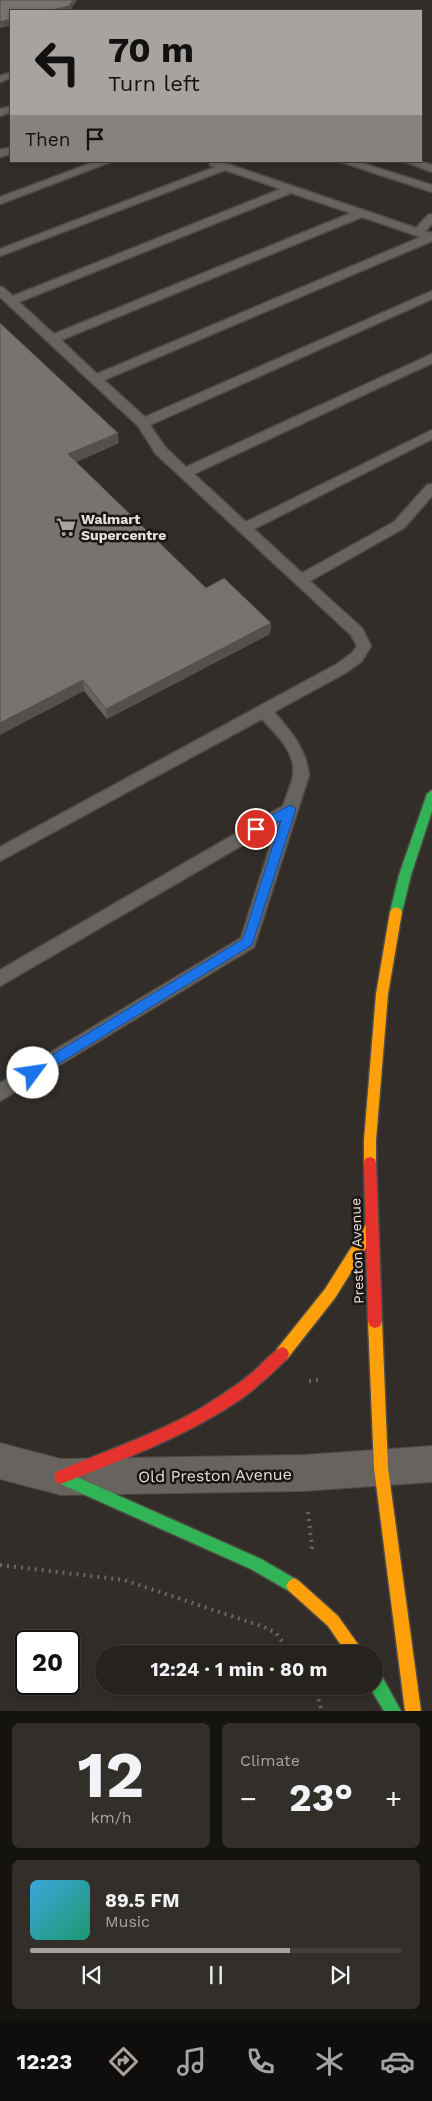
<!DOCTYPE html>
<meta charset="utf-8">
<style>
:root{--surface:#26221e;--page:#322f2b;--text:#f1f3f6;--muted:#a4a4a4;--line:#423f3c;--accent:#a8a39e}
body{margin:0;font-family:"Work Sans",sans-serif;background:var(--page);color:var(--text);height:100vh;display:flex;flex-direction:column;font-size:19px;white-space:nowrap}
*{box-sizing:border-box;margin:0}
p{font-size:16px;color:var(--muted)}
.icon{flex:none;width:28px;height:28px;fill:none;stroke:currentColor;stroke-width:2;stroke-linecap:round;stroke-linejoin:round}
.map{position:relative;height:1711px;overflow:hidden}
.details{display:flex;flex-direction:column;gap:12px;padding:12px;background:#151310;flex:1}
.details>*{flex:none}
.guide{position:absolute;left:10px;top:10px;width:412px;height:152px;border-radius:0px;box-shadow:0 2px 8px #0003,0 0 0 1px var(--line);background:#a8a39e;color:#111;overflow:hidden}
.speed{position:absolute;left:15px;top:1630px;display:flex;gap:10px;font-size:25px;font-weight:700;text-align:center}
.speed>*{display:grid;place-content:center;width:65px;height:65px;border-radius:50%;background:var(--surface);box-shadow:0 2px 8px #0003,0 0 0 1px var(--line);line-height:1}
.speed .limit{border:2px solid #111;border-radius:8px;background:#fff;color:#111}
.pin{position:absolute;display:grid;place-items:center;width:42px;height:42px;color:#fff;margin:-21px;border:2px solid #fff;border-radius:50%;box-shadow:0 1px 5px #0007}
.me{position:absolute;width:55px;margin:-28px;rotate:59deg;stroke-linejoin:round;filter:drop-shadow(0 0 4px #0008)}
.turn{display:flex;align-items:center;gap:18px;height:105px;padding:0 15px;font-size:22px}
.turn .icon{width:65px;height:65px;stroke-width:2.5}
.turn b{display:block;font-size:35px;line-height:42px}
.then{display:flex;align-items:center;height:48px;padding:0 15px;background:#0003;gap:10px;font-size:19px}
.big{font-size:38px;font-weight:700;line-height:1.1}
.details .tile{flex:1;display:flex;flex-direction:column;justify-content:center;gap:8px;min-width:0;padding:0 18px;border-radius:8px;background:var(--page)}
.details .dial{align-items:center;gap:0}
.dial b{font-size:65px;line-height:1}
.song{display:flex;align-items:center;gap:15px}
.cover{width:60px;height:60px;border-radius:8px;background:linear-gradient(135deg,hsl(200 70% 55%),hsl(160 70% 35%))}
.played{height:5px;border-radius:2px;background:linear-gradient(90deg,var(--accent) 70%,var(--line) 70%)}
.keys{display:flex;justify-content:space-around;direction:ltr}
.heat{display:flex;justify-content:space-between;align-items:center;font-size:28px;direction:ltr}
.details .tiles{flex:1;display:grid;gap:12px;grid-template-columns:1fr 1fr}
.tile:last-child{grid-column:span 2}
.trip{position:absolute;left:95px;top:1645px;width:288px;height:50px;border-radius:25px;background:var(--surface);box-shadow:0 2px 8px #0003,0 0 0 1px var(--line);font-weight:700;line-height:50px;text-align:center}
.menu{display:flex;height:80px;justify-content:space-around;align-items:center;background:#0f0e0c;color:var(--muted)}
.menu .icon{width:35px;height:35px}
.menu .active{color:var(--accent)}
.menu b{font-size:22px;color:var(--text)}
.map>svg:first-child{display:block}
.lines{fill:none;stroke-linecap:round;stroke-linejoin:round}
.lane-casing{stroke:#4f4b46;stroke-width:3}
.street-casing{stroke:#4f4b46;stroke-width:2}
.fast-casing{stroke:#4f4b46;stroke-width:3}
.slow-casing{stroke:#4f4b46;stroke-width:3}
.jam-casing{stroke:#4f4b46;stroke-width:3}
.path{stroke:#6a6864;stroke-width:4;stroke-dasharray:2 5;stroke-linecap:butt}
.lane{fill:#67635f;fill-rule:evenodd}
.street{fill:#67635f;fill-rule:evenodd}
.fast{fill:#30b455;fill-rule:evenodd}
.slow{fill:#ff9f0a;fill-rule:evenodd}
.jam{fill:#e5322d;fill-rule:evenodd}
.wall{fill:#66635f}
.shaded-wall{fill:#53504d}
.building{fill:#77736e;stroke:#53504d}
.route{fill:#1a73e8;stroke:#114b97}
.labels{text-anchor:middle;stroke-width:5;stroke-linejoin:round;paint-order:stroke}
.poi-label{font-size:14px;font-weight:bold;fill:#e8e2dd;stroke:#1a1612;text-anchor:start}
.street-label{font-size:14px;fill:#e8e2dd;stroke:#1a1612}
.near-street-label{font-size:16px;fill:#e8e2dd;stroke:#1a1612}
</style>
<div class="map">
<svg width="432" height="1711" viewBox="0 0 432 1711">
<rect width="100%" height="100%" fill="#322d28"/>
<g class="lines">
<defs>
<g id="lane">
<polygon points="11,72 11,78 0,82 0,76"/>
<polygon points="11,106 11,112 0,116 0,109"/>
<polygon points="11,147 11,154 0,157 0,150"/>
<polygon points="97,161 113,161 0,204 0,197"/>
<path d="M210 161H219L416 228 428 215 432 214V224L425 231 432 233V241L104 380 145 417 432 291V299L150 425 166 448 186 467 432 354V363L194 474 246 522 432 430V439L254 529 302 573 394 522 427 485 432 484V496L404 528 310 581 362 628 371 646 362 661 347 672 274 712C291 731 306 749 309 775L254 947 0 1101V1083L241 938 277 825 0 986V970L283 806C286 796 291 786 293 776 297 753 276 734 262 719L0 861V847L337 664 352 653 357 646 351 635 156 454 138 426 0 297V287L4 288 13 296 281 189 225 170 0 256V249L215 167 210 165ZM291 193 351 213 54 334 19 302ZM362 217 421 237 97 374 61 340Z"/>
<polygon points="338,161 355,161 432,185 432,192"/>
<polygon points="403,161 419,161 432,165 432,172"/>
</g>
<polygon id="street" points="0,1443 61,1459 303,1455 432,1446 432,1482 303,1491 61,1495 0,1479"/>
<g id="fast">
<polygon points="432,790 432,811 411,875 402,912 400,915 392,915 390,912 399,875 427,794"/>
<polygon points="61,1470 261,1559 299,1581 302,1586 299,1591 294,1594 289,1591 251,1569 56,1482 54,1477 56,1472"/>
<polygon points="374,1671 380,1673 401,1711 384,1711 369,1686 374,1686"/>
</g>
<g id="slow">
<polygon points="396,907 400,909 402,912 388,994 376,1140 376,1163 375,1167 370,1169 365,1167 364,1163 364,1140 376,994 390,912 392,909"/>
<polygon points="371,1222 376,1224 378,1228 376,1232 335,1298 287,1359 282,1361 277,1359 275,1354 277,1349 325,1289 366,1224"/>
<polygon points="375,1314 380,1316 382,1321 388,1468 421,1711 405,1711 374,1468 368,1321 370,1316"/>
<polygon points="294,1578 299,1581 338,1616 365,1654 347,1654 328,1626 289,1591 286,1586 289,1581"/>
</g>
<g id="jam">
<polygon points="370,1157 375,1159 376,1163 382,1321 380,1326 375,1328 370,1326 368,1321 364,1163 365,1159"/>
<path d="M282 1347 287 1349 289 1354 287 1359C271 1374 256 1389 238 1401 183 1438 121 1460 61 1484L56 1482 54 1477 56 1472C105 1451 157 1434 203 1407 220 1396 238 1385 253 1372 263 1364 271 1352 282 1347Z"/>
</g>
</defs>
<use href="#lane" class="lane-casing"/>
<use href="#street" class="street-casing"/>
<use href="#fast" class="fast-casing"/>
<use href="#slow" class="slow-casing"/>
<use href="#jam" class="jam-casing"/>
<g class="path">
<polyline points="309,1381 320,1380"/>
<polyline points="308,1512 312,1547 310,1552"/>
<polyline points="0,1565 124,1580 264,1627 276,1633 291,1654"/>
<polyline points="314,1686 322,1711"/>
</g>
<use href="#lane" class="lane"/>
<use href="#street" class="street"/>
<use href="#fast" class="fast"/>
<use href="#slow" class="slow"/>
<use href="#jam" class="jam"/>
</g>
<polygon class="wall" points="0,323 119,443 76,462 206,588 271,623 270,634 107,719 84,691"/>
<g class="shaded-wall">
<polygon points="73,0 77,0 70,11 48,11"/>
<polygon points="11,19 11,26 0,28 0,22"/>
<polygon points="118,433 119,443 70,465 68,454"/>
<polygon points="271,623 270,634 107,719 106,709"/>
<polygon points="83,680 84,691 0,735 0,723"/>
</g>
<g class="building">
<polygon points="0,0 73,0 69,6 48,11 11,11 11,19 0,22"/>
<polygon points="0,323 118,433 68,454 206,588 224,578 271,623 106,709 83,680 0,723"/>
</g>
<polygon class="route" points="290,805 296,809 252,945 37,1077 33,1078 29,1077 27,1073 29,1069 243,939 281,820 256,834 251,829 252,826"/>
<defs>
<symbol id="supermarket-bare" viewBox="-9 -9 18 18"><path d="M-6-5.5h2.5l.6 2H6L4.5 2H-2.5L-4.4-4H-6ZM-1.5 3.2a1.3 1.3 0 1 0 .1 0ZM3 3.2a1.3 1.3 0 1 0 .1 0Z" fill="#a8a39e" stroke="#1a1612" stroke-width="2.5" paint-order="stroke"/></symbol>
</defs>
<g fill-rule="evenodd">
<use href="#supermarket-bare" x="52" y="513" width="28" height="28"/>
</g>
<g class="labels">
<g class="poi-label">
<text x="81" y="524">Walmart<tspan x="81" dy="16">Supercentre</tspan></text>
</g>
<g class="street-label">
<text transform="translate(357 1251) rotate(-92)" y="5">Preston Avenue</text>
</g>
<g class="near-street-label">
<text transform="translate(215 1475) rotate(-1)" y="6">Old Preston Avenue</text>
</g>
</g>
</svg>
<div class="speed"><div class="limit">20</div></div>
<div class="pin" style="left:256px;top:829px;background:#d93025"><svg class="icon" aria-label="arrive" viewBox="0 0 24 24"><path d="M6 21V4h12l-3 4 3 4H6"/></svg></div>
<svg class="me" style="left:33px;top:1073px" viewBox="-20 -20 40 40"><circle r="19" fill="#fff"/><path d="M0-13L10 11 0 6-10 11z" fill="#1a73e8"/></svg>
<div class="trip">12:24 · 1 min · 80 m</div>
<div class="guide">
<div class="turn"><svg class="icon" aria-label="left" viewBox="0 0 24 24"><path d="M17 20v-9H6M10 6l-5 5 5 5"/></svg><div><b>70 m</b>Turn left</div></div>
<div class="then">Then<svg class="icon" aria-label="arrive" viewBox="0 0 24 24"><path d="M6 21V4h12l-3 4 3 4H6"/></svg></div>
</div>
</div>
<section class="details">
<div class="tiles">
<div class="tile dial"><b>12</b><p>km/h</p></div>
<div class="tile"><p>Climate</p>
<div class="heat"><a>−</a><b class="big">23°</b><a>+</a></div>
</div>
<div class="tile">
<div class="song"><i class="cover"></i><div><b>89.5 FM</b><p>Music</p></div></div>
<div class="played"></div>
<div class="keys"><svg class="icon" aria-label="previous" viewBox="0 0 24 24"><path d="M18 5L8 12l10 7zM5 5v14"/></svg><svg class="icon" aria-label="pause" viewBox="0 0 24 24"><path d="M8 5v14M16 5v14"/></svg><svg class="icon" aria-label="next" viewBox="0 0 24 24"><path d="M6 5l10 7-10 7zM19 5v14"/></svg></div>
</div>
</div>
</section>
<nav class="menu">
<b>12:23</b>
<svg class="icon active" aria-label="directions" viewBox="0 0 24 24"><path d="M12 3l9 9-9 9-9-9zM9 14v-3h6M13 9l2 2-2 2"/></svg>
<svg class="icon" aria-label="music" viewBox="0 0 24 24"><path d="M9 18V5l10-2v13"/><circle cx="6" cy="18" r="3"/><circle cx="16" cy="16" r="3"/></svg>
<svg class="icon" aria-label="phone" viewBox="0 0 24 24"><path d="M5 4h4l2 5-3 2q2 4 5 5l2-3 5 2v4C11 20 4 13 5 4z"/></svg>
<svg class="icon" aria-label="climate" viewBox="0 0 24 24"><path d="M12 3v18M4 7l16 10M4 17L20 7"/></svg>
<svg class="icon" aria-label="car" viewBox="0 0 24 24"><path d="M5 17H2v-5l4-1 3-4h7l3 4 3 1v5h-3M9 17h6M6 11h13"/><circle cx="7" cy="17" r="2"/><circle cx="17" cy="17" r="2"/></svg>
</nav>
